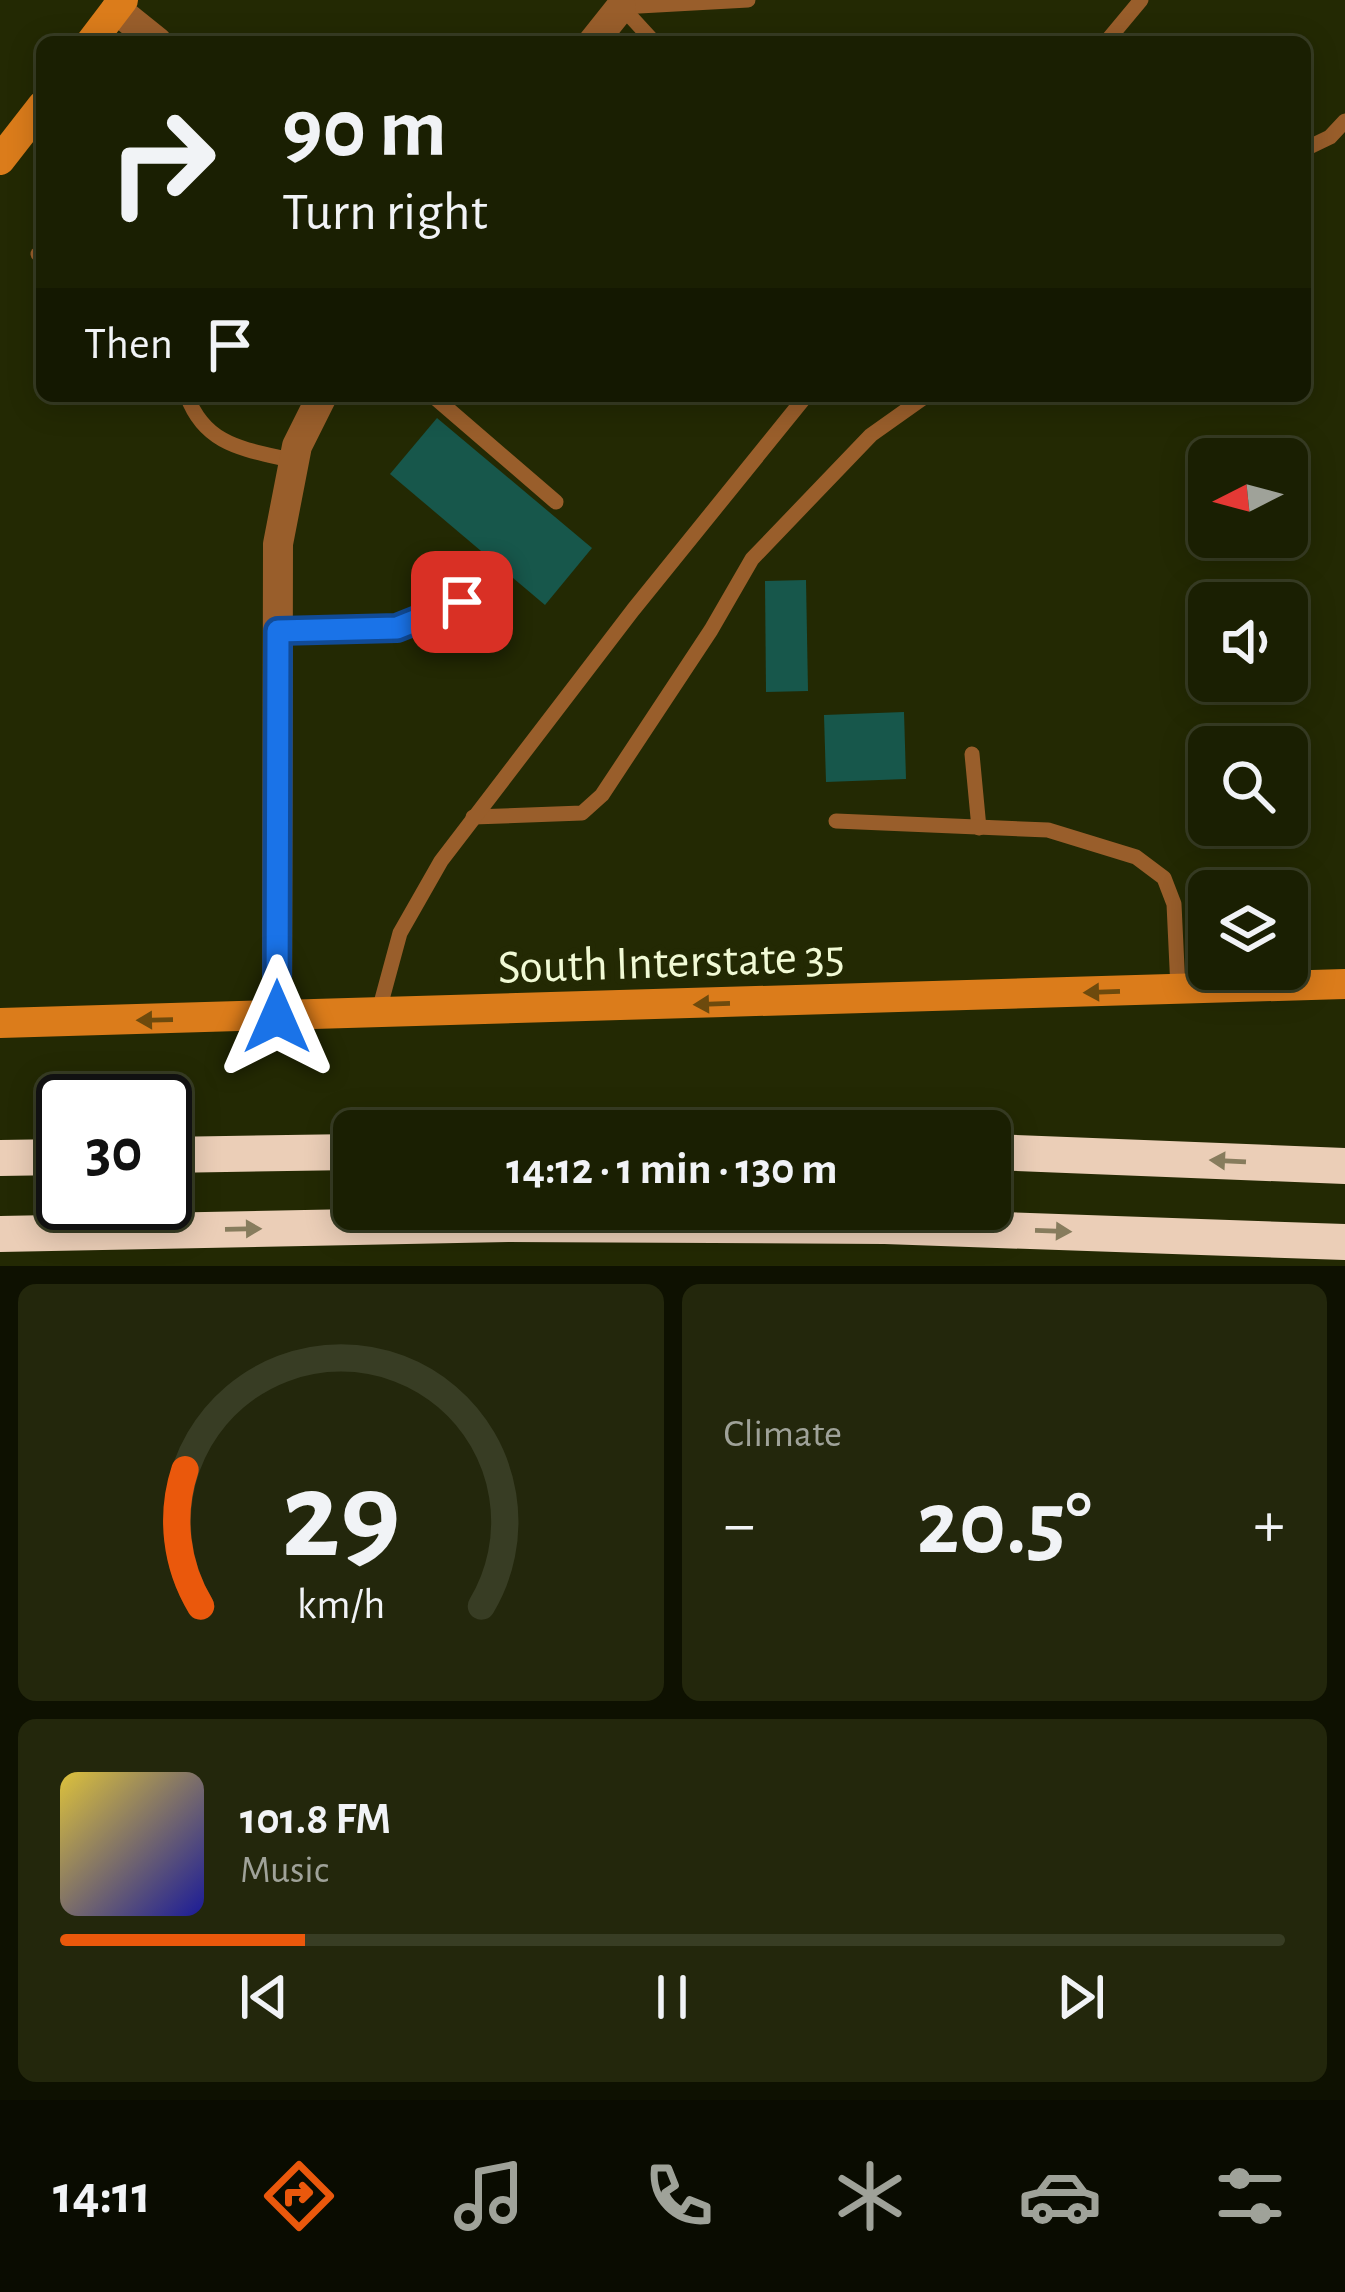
<!DOCTYPE html>
<meta charset="utf-8">
<style>
:root{--surface:#1a1f02;--page:#23270c;--text:#f1f3f6;--muted:#9fa299;--line:#383d24;--accent:#ea580c}
body{margin:0;font-family:"Alegreya Sans",sans-serif;background:var(--page);color:var(--text);height:100vh;display:flex;flex-direction:column;font-size:45px;white-space:nowrap}
*{box-sizing:border-box;margin:0}
p{font-size:39px;color:var(--muted)}
.icon{flex:none;width:66px;height:66px;fill:none;stroke:currentColor;stroke-width:2;stroke-linecap:round;stroke-linejoin:round}
.map{position:relative;height:1266px;overflow:hidden}
.side{display:flex;flex-direction:column;gap:18px;padding:18px;background:#0e1101;flex:1}
.side>*{flex:none}
.hud{position:absolute;left:36px;top:36px;width:1275px;height:366px;border-radius:18px;box-shadow:0 6px 30px #0003,0 0 0 3px var(--line);background:#1a1f02;color:var(--text);overflow:hidden}
.needle{width:78px;rotate:264deg}
.fabs{position:absolute;left:1188px;top:438px;display:grid;gap:24px}
.fabs a{display:grid;place-items:center;width:120px;height:120px;border-radius:18px;background:var(--surface);box-shadow:0 6px 30px #0003,0 0 0 3px var(--line);font-size:60px}
.speed{position:absolute;left:36px;top:1074px;display:flex;gap:24px;font-size:60px;font-weight:700;text-align:center}
.speed>*{display:grid;place-content:center;width:156px;height:156px;border-radius:50%;background:var(--surface);box-shadow:0 6px 30px #0003,0 0 0 3px var(--line);line-height:1}
.speed .limit{border:6px solid #111;border-radius:18px;background:#fff;color:#111}
.pin{position:absolute;display:grid;place-items:center;width:102px;height:102px;color:#fff;margin:-51px;border-radius:24px;box-shadow:0 6px 18px #0006}
.me{position:absolute;width:132px;margin:-66px;rotate:0deg;stroke-linejoin:round;filter:drop-shadow(0 0 9px #0008)}
.turn{display:flex;align-items:center;gap:42px;height:252px;padding:0 48px;font-size:54px}
.turn .icon{width:156px;height:156px;stroke-width:2.5}
.turn b{display:block;font-size:84px;line-height:102px}
.then{display:flex;align-items:center;height:114px;padding:0 48px;background:#0003;gap:24px;font-size:45px}
.big{font-size:90px;font-weight:700;line-height:1.1}
.side .card{flex:1;display:flex;flex-direction:column;justify-content:center;gap:18px;min-width:0;padding:0 42px;border-radius:18px;background:var(--page)}
.side .dial{align-items:center;gap:0}
.dial svg{height:312px;overflow:visible;fill:none;stroke:var(--line);stroke-width:7;stroke-linecap:round;text-anchor:middle}
.dial text{fill:var(--text);stroke:none}
.song{display:flex;align-items:center;gap:36px}
.cover{width:144px;height:144px;border-radius:18px;background:linear-gradient(135deg,hsl(50 70% 55%),hsl(240 70% 35%))}
.played{height:12px;border-radius:6px;background:linear-gradient(90deg,var(--accent) 20%,var(--line) 20%)}
.keys{display:flex;justify-content:space-around;direction:ltr}
.heat{display:flex;justify-content:space-between;align-items:center;font-size:66px;direction:ltr}
.side .tiles{flex:1;display:grid;gap:18px;grid-template-columns:1fr 1fr}
.card:last-child{grid-column:span 2}
.trip{position:absolute;left:333px;top:1110px;width:678px;height:120px;border-radius:18px;background:var(--surface);box-shadow:0 6px 30px #0003,0 0 0 3px var(--line);font-weight:700;line-height:120px;text-align:center}
.tabs{display:flex;height:192px;justify-content:space-around;align-items:center;background:#0a0c01;color:var(--muted)}
.tabs .icon{width:84px;height:84px}
.tabs .selected{color:var(--accent)}
.tabs b{font-size:54px;color:var(--text)}
.map>svg:first-child{display:block}
.building{fill:#17574b}
.lines{fill:none;stroke-linecap:round;stroke-linejoin:round}
.lane{stroke:#995e2b;stroke-width:15}
.street{stroke:#995e2b;stroke-width:30}
.secondary{stroke:#db7c1b;stroke-width:30}
.highway{stroke:#ebceb7;stroke-width:36}
.oneway{fill:#6d4a0d}
.oneway2{fill:#877c5d}
.route-casing{stroke:#114b97;stroke-width:30}
.route{stroke:#1a73e8;stroke-width:21}
.labels{text-anchor:middle;stroke-width:12;stroke-linejoin:round;paint-order:stroke}
.street-label{font-size:48px;fill:#f1fad5;stroke:#232903}
</style>
<div class="map">
<svg width="1345" height="1266" viewBox="0 0 1345 1266">
<rect width="100%" height="100%" fill="#232903"/>
<g class="building">
<polygon points="437,418 592,548 545,605 390,474"/>
<polygon points="806,580 808,691 766,692 765,581"/>
<polygon points="904,712 906,779 826,782 824,715"/>
</g>
<g class="lines">
<g class="lane">
<polyline points="620,5 654,42"/>
<polyline points="621,7 748,0"/>
<polyline points="1106,42 1141,0"/>
<polyline points="1305,149 1330,137 1345,121"/>
<polyline points="38,254 42,257"/>
<path d="M187 396C206 447 246 449 294 461"/>
<polyline points="433,396 556,502"/>
<polyline points="278,630 397,628 462,602"/>
<polyline points="972,754 979,828"/>
<polyline points="473,817 582,813 602,795 711,630 752,559 871,435 926,396"/>
<polyline points="836,821 1048,830 1136,857 1164,878 1174,904 1178,989"/>
<polyline points="378,1014 400,933 441,861 633,610 806,396"/>
</g>
<g class="street">
<polyline points="116,9 157,42"/>
<polyline points="593,42 621,7"/>
<polyline points="277,1017 278,544 297,446 322,396"/>
</g>
<g class="secondary">
<polyline points="91,42 123,0"/>
<polyline points="0,160 42,106"/>
<polyline points="0,1023 1345,984"/>
</g>
<g class="highway">
<polyline points="990,1152 1345,1166"/>
<polyline points="165,1155 354,1152"/>
<polyline points="0,1158 63,1157"/>
<polyline points="0,1234 508,1224 885,1226 1345,1242"/>
</g>
</g>
<defs><path id="oneway-solid" d="M-6-.8H1V-3.2L6.5 0L1 3.2V.8H-6Z" transform="scale(3)"/></defs>
<g class="oneway">
<use href="#oneway-solid" transform="translate(1102 992) rotate(178)"/>
<use href="#oneway-solid" transform="translate(712 1004) rotate(178)"/>
<use href="#oneway-solid" transform="translate(155 1020) rotate(179)"/>
</g>
<g class="oneway2">
<use href="#oneway-solid" transform="translate(1228 1161) rotate(-177)"/>
<use href="#oneway-solid" transform="translate(243 1229) rotate(-1)"/>
<use href="#oneway-solid" transform="translate(1053 1231) rotate(2)"/>
</g>
<g class="lines">
<defs>
<polyline id="route" points="277,1017 278,631 397,628 462,602"/>
</defs>
<use href="#route" class="route-casing"/>
<use href="#route" class="route"/>
</g>
<g class="labels">
<g class="street-label">
<text transform="translate(671 960) rotate(-2)" y="17">South Interstate 35</text>
</g>
</g>
</svg>
<div class="fabs">
<a><svg class="needle" viewBox="-14 -14 28 28"><path d="M0-13l5 13h-10z" fill="#e53935"/><path d="M0 13l5-13h-10z" fill="#9fa299"/></svg></a>
<a><svg class="icon" aria-label="sound" viewBox="0 0 24 24"><path d="M4 9h4l5-4v14l-5-4H4zM17 9q2 3 0 6"/></svg></a>
<a><svg class="icon" aria-label="search" viewBox="0 0 24 24"><circle cx="10" cy="10" r="6"/><path d="M15 15l6 6"/></svg></a>
<a><svg class="icon" aria-label="layers" viewBox="0 0 24 24"><path d="M12 4l9 5-9 5-9-5zM3 14l9 5 9-5"/></svg></a>
</div>
<div class="speed"><div class="limit">30</div></div>
<div class="pin" style="left:462px;top:602px;background:#d93025"><svg class="icon" aria-label="arrive" viewBox="0 0 24 24"><path d="M6 21V4h12l-3 4 3 4H6"/></svg></div>
<svg class="me" style="left:277px;top:1017px" viewBox="-20 -20 40 40"><path d="M0-17L14 15 0 8-14 15z" fill="#1a73e8" stroke="#fff" stroke-width="4"/></svg>
<div class="trip">14:12 · 1 min · 130 m</div>
<div class="hud">
<div class="turn"><svg class="icon" aria-label="right" viewBox="0 0 24 24"><path d="M7 20v-9h11M14 6l5 5-5 5"/></svg><div><b>90 m</b>Turn right</div></div>
<div class="then">Then<svg class="icon" aria-label="arrive" viewBox="0 0 24 24"><path d="M6 21V4h12l-3 4 3 4H6"/></svg></div>
</div>
</div>
<section class="side">
<div class="tiles">
<div class="card dial"><svg viewBox="0 0 100 80">
<path d="M14 69A42 42 0 1 1 86 69"/>
<path d="M14 69A42 42 0 0 1 10 34" stroke="#ea580c"/>
<text x="50" y="56" font-size="32" font-weight="700">29</text>
<text x="50" y="72" font-size="11">km/h</text>
</svg></div>
<div class="card"><p>Climate</p>
<div class="heat"><a>−</a><b class="big">20.5°</b><a>+</a></div>
</div>
<div class="card">
<div class="song"><i class="cover"></i><div><b>101.8 FM</b><p>Music</p></div></div>
<div class="played"></div>
<div class="keys"><svg class="icon" aria-label="previous" viewBox="0 0 24 24"><path d="M18 5L8 12l10 7zM5 5v14"/></svg><svg class="icon" aria-label="pause" viewBox="0 0 24 24"><path d="M8 5v14M16 5v14"/></svg><svg class="icon" aria-label="next" viewBox="0 0 24 24"><path d="M6 5l10 7-10 7zM19 5v14"/></svg></div>
</div>
</div>
</section>
<nav class="tabs">
<b>14:11</b>
<svg class="icon selected" aria-label="directions" viewBox="0 0 24 24"><path d="M12 3l9 9-9 9-9-9zM9 14v-3h6M13 9l2 2-2 2"/></svg>
<svg class="icon" aria-label="music" viewBox="0 0 24 24"><path d="M9 18V5l10-2v13"/><circle cx="6" cy="18" r="3"/><circle cx="16" cy="16" r="3"/></svg>
<svg class="icon" aria-label="phone" viewBox="0 0 24 24"><path d="M5 4h4l2 5-3 2q2 4 5 5l2-3 5 2v4C11 20 4 13 5 4z"/></svg>
<svg class="icon" aria-label="climate" viewBox="0 0 24 24"><path d="M12 3v18M4 7l16 10M4 17L20 7"/></svg>
<svg class="icon" aria-label="car" viewBox="0 0 24 24"><path d="M5 17H2v-5l4-1 3-4h7l3 4 3 1v5h-3M9 17h6M6 11h13"/><circle cx="7" cy="17" r="2"/><circle cx="17" cy="17" r="2"/></svg>
<svg class="icon" aria-label="filters" viewBox="0 0 24 24"><path d="M4 7h16M4 17h16"/><circle cx="9" cy="7" r="2"/><circle cx="15" cy="17" r="2"/></svg>
</nav>
